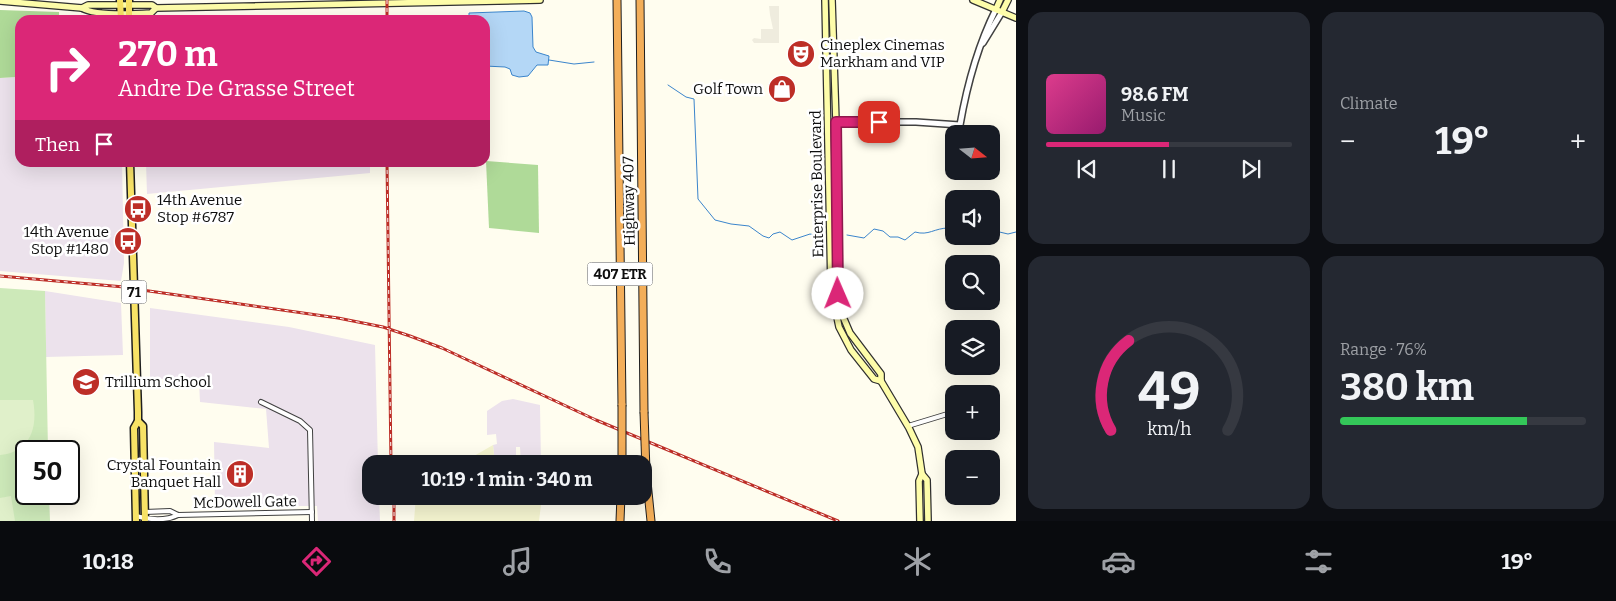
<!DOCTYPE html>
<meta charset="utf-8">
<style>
:root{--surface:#171b24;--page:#242831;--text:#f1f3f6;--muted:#9ea1a6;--line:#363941;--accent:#db2777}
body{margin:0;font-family:Bitter,serif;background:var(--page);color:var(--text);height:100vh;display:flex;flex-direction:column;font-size:19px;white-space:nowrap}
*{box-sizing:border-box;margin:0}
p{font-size:16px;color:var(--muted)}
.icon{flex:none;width:28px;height:28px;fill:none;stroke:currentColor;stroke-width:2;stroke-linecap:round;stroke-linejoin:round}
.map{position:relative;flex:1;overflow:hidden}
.side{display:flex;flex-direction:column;gap:12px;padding:12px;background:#0d0f14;width:600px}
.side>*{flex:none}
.hud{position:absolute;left:15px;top:15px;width:475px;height:152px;border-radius:15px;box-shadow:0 5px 20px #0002;background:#db2777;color:#fff;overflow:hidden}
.needle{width:32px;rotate:107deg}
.fabs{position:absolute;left:945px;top:125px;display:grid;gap:10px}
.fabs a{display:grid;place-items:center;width:55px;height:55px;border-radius:10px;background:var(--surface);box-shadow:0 5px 20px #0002;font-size:25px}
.speed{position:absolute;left:15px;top:440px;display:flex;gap:10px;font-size:25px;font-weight:700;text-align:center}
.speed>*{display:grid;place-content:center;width:65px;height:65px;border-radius:50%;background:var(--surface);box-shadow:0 5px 20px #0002;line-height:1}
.speed .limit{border:2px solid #111;border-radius:8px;background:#fff;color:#111}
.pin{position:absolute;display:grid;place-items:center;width:42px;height:42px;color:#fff;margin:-21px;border-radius:10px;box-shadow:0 2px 8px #0006}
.me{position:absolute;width:55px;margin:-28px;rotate:359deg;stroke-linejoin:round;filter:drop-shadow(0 0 4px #0008)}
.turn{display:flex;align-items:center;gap:18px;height:105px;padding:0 20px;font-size:22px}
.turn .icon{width:65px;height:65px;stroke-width:2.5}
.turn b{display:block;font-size:35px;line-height:42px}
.then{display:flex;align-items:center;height:48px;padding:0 20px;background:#0003;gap:10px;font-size:19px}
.big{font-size:38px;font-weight:700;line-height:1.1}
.side .tile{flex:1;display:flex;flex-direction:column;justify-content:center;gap:8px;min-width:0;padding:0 18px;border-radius:15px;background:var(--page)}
.side .dial{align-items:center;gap:0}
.dial svg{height:130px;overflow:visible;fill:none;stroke:var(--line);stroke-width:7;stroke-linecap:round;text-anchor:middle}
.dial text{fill:var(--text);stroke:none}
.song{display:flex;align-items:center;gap:15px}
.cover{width:60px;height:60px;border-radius:8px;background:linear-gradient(135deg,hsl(330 70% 55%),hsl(320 70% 35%))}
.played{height:5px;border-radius:2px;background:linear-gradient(90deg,var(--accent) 50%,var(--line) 50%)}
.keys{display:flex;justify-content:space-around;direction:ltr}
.heat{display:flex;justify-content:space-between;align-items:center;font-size:28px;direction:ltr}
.charge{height:8px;border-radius:4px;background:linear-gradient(90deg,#34c759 76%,var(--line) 0)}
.side .tiles{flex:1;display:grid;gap:12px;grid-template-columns:repeat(2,1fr)}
.trip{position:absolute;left:362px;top:455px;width:290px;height:50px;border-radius:15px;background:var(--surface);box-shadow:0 5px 20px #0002;font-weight:700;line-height:50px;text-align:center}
.tabs{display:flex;height:80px;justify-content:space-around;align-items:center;background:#090b0e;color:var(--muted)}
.tabs .icon{width:35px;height:35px}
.tabs .selected{color:var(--accent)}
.tabs b{font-size:22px;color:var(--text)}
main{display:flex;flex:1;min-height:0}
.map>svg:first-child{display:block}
.industrial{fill:#ece2ec}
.farmland{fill:#f4f4cf}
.green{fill:#cde9b9}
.forest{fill:#afda98}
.pitch{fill:#e0f0ca}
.plaza{fill:#efecde}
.water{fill:#b4d7f6;stroke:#3b85cc}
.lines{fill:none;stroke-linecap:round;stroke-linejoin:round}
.stream{stroke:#3b85cc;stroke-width:1}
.minor-casing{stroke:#414141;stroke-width:6}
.tertiary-casing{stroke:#414141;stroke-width:8}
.secondary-casing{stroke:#303030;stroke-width:8}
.primary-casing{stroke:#1f1f1f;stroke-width:9}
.motorway-casing{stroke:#1f1f1f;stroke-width:9}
.minor{stroke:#fff;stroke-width:4}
.tertiary{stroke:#fff;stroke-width:5}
.secondary{stroke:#fefdaa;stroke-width:5.5}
.primary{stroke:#f7e266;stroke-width:6}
.motorway{stroke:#f3ae59;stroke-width:7}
.rail-casing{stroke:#bd2e27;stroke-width:3}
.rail{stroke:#fff;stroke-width:1;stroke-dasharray:4;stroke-linecap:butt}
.motorway-bridge-casing{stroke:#1f1f1f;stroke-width:9;stroke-linecap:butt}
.motorway-bridge{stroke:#f3ae59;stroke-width:7}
.route-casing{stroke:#8e194d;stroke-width:12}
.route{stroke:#db2777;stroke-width:9}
.labels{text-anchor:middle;stroke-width:5;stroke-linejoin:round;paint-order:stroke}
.shield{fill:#fff;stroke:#565656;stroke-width:1}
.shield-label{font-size:14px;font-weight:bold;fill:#0e0e0e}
.poi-label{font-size:15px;fill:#0e0e0e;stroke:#fff;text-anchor:start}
.street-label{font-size:15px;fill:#0e0e0e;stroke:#fff}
</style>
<main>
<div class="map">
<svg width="1016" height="521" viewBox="0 0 1016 521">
<rect width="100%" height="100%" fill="#fffdef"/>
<g class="industrial">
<polygon points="375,16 375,20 292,20 291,17"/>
<polygon points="20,72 20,162 122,163 124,263 121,281 0,271 0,78 16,77"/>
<polygon points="146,163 146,162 370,163 370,173 147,194"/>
<polygon points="45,291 121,303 123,355 46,357"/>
<polygon points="150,308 289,327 375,345 378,464 371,464 371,496 379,496 380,521 318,521 317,506 215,506 214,442 269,448 266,409 200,402 199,382 150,378"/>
<polygon points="513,399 540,405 541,464 521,464 520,447 516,447 516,464 512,464 500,456 494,456 493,445 497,444 496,434 487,435 487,411 502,401"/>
</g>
<g class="farmland">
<polygon points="493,445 494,455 500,456 512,464 460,464"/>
<polygon points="416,496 530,496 541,505 539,521 414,521"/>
</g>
<polygon class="green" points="0,288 45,291 48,451 26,451 26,494 49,494 50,521 0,521"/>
<g class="forest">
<polygon points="0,10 59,12 59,20 20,20 20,72 16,77 0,78"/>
<polygon points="486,161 538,165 539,233 489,228"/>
</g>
<g class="pitch">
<path d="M0 400H33C38 427 31 452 0 455Z"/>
<polygon points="11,496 15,521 0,521 0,498"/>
</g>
<polygon class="plaza" points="769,6 779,6 779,43 754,43 752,40 754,38 761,39 761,29 773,29 770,15"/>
<polygon class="water" points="524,11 530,13 532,17 533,47 536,52 549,56 548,65 537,65 528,76 519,77 512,75 510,69 505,67 485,66 485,20 469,20 469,13"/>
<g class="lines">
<g class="stream">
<polyline points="549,60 574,64 594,62"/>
<polyline points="668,85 686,97 694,99 698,199 715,220 731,224 749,226 763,236 769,238 773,234 780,232 792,240 810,234 820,236"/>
<polyline points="991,230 1008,234 1016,232"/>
<path d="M847 235 864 238 874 229 883 231 890 237H898L905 240 915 232C929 236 934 228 949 228L954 232"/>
<polyline points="973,236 976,238 978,236"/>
</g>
<defs>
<g id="minor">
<polyline points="261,402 300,421 310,430 312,521"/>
<polyline points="908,426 954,412"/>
<polyline points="145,512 170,511 178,515 312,512"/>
<path d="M136 516C149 520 166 521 178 515"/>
</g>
<g id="tertiary">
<polyline points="983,43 1002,12"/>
<path d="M836 122H916L960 125C967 85 978 45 996 9"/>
</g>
<g id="secondary">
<polyline points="825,0 831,288 839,327 851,350 874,379 881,381"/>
<polyline points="832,0 836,122 838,294 844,319 850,333 881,374 881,381 909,428 918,447 922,474 927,480 928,521"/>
<polyline points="973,0 1016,18"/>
<path d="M0 1 82 8C95 16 135 14 151 13L156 8"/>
<polyline points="82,8 88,5 152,5 156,8 540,0"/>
<polyline points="996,9 1000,0"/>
<polyline points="1002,12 1008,0"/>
<polyline points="920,521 919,481 922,474"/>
</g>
<g id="primary">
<polyline points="120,0 121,20"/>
<polyline points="129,0 129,20"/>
<polyline points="130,162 138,412 138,421 134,428 136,521"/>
<polyline points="138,421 143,426 145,521"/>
</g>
<g id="motorway">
<polyline points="617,0 622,405"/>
<polyline points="640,0 644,412"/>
<polyline points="646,472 651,521"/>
<polyline points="620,521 621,496"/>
</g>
</defs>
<use href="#minor" class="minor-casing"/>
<use href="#tertiary" class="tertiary-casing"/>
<use href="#secondary" class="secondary-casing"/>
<use href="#primary" class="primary-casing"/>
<use href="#motorway" class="motorway-casing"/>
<use href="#minor" class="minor"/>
<use href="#tertiary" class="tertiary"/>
<use href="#secondary" class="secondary"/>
<use href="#primary" class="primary"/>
<use href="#motorway" class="motorway"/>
<defs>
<g id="rail">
<polyline points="387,0 387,20"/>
<polyline points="387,162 391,464"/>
<polyline points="0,276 124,287"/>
<polyline points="142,290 338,318 383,327 410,336 442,348 596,420 838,521"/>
<polyline points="394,496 394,521"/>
</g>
</defs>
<use href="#rail" class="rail-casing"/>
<use href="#rail" class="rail"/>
<defs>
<g id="motorway-bridge">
<polyline points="622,405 622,460"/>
<polyline points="644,412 646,472"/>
</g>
</defs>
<use href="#motorway-bridge" class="motorway-bridge-casing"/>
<use href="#motorway-bridge" class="motorway-bridge"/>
</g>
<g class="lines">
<defs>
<polyline id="route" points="838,294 836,122 879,122"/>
</defs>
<use href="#route" class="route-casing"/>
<use href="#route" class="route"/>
</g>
<defs>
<symbol id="theatre-disc" viewBox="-11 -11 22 22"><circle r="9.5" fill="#bd2e27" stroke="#fff"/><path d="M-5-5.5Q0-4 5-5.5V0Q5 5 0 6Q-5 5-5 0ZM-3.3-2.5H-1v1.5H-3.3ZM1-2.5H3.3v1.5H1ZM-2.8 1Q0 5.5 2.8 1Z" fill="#fff"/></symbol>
<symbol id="shop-disc" viewBox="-11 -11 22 22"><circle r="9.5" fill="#bd2e27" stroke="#fff"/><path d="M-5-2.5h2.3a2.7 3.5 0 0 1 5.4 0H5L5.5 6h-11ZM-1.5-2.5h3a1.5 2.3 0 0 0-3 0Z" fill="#fff"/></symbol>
<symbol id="bus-disc" viewBox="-11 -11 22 22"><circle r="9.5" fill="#bd2e27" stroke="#fff"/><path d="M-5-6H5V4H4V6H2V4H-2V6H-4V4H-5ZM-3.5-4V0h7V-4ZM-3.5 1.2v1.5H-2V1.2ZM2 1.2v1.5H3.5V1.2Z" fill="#fff"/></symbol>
<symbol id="school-disc" viewBox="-11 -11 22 22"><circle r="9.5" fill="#bd2e27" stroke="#fff"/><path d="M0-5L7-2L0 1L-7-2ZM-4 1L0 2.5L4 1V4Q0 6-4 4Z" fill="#fff"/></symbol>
<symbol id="building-disc" viewBox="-11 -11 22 22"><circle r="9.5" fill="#bd2e27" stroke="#fff"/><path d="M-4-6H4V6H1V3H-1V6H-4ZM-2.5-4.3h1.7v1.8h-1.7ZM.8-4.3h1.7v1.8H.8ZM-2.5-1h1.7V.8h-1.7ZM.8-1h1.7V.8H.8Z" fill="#fff"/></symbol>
</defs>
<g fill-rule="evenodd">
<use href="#theatre-disc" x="785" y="38" width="32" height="32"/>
<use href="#shop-disc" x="766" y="73" width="32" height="32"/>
<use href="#bus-disc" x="122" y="193" width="32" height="32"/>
<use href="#bus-disc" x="112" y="225" width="32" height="32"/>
<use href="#school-disc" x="70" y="366" width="32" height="32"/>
<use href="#building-disc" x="224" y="458" width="32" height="32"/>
</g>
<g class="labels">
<g class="shield">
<rect x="587.5" y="262.5" width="65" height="23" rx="4"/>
<rect x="121.5" y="280.5" width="25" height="23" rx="4"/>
</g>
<g class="shield-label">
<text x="620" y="279">407 ETR</text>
<text x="134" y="297">71</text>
</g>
<g class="poi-label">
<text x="820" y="50">Cineplex Cinemas<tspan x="820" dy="17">Markham and VIP</tspan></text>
<text x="763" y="94" text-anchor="end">Golf Town</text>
<text x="157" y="205">14th Avenue<tspan x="157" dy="17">Stop #6787</tspan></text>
<text x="109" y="237" text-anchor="end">14th Avenue<tspan x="109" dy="17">Stop #1480</tspan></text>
<text x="105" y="387">Trillium School</text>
<text x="221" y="470" text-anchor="end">Crystal Fountain<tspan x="221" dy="17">Banquet Hall</tspan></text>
</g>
<g class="street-label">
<text transform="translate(817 184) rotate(-91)" y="5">Enterprise Boulevard</text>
<text transform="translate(629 201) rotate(-91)" y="5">Highway 407</text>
<text transform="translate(245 502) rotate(-1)" y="5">McDowell Gate</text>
</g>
</g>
</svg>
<div class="fabs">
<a><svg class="needle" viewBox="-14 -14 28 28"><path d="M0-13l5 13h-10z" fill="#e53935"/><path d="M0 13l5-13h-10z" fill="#9ea1a6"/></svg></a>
<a><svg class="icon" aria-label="sound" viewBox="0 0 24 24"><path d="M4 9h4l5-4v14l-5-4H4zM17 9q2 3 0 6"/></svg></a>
<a><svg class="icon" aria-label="search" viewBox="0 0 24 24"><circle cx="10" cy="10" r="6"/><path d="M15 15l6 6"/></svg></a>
<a><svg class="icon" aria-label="layers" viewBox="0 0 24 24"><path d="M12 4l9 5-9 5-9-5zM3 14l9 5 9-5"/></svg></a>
<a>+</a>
<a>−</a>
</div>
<div class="speed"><div class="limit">50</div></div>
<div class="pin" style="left:879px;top:122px;background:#d93025"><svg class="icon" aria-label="arrive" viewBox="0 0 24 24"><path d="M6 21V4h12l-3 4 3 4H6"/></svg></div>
<svg class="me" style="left:838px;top:294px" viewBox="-20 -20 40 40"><circle r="19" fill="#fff"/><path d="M0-13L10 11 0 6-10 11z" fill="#db2777"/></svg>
<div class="trip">10:19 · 1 min · 340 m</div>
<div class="hud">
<div class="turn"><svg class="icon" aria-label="right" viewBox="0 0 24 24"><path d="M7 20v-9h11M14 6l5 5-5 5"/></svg><div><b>270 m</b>Andre De Grasse Street</div></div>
<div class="then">Then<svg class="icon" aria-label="arrive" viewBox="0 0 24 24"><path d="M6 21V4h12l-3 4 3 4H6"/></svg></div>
</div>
</div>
<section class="side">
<div class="tiles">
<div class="tile">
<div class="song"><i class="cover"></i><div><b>98.6 FM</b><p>Music</p></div></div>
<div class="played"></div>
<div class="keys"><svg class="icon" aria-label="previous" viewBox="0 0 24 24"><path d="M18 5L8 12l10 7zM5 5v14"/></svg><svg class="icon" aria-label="pause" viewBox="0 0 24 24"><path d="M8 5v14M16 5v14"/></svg><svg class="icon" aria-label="next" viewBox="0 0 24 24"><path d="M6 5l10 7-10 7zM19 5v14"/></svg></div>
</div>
<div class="tile"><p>Climate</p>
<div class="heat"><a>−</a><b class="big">19°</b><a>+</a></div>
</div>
<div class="tile dial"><svg viewBox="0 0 100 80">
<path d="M14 69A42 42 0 1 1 86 69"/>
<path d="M14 69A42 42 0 0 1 25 14" stroke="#db2777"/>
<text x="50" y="56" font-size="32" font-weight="700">49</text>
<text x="50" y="72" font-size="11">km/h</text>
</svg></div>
<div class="tile"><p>Range · 76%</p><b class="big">380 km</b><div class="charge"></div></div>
</div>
</section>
</main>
<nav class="tabs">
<b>10:18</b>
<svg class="icon selected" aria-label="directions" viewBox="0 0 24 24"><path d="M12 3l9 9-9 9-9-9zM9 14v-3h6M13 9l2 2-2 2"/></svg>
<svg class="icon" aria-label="music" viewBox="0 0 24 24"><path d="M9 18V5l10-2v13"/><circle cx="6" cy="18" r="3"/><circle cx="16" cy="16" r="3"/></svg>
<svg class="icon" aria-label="phone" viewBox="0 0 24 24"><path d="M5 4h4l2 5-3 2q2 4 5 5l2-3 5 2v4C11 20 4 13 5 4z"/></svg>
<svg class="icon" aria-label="climate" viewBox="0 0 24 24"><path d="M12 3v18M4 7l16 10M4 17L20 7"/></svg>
<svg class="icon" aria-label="car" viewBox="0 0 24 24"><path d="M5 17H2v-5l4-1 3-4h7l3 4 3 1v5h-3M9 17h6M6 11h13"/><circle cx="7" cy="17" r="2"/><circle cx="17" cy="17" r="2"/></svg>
<svg class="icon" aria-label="filters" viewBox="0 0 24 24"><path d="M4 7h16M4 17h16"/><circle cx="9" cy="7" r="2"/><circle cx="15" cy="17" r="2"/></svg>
<b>19°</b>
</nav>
